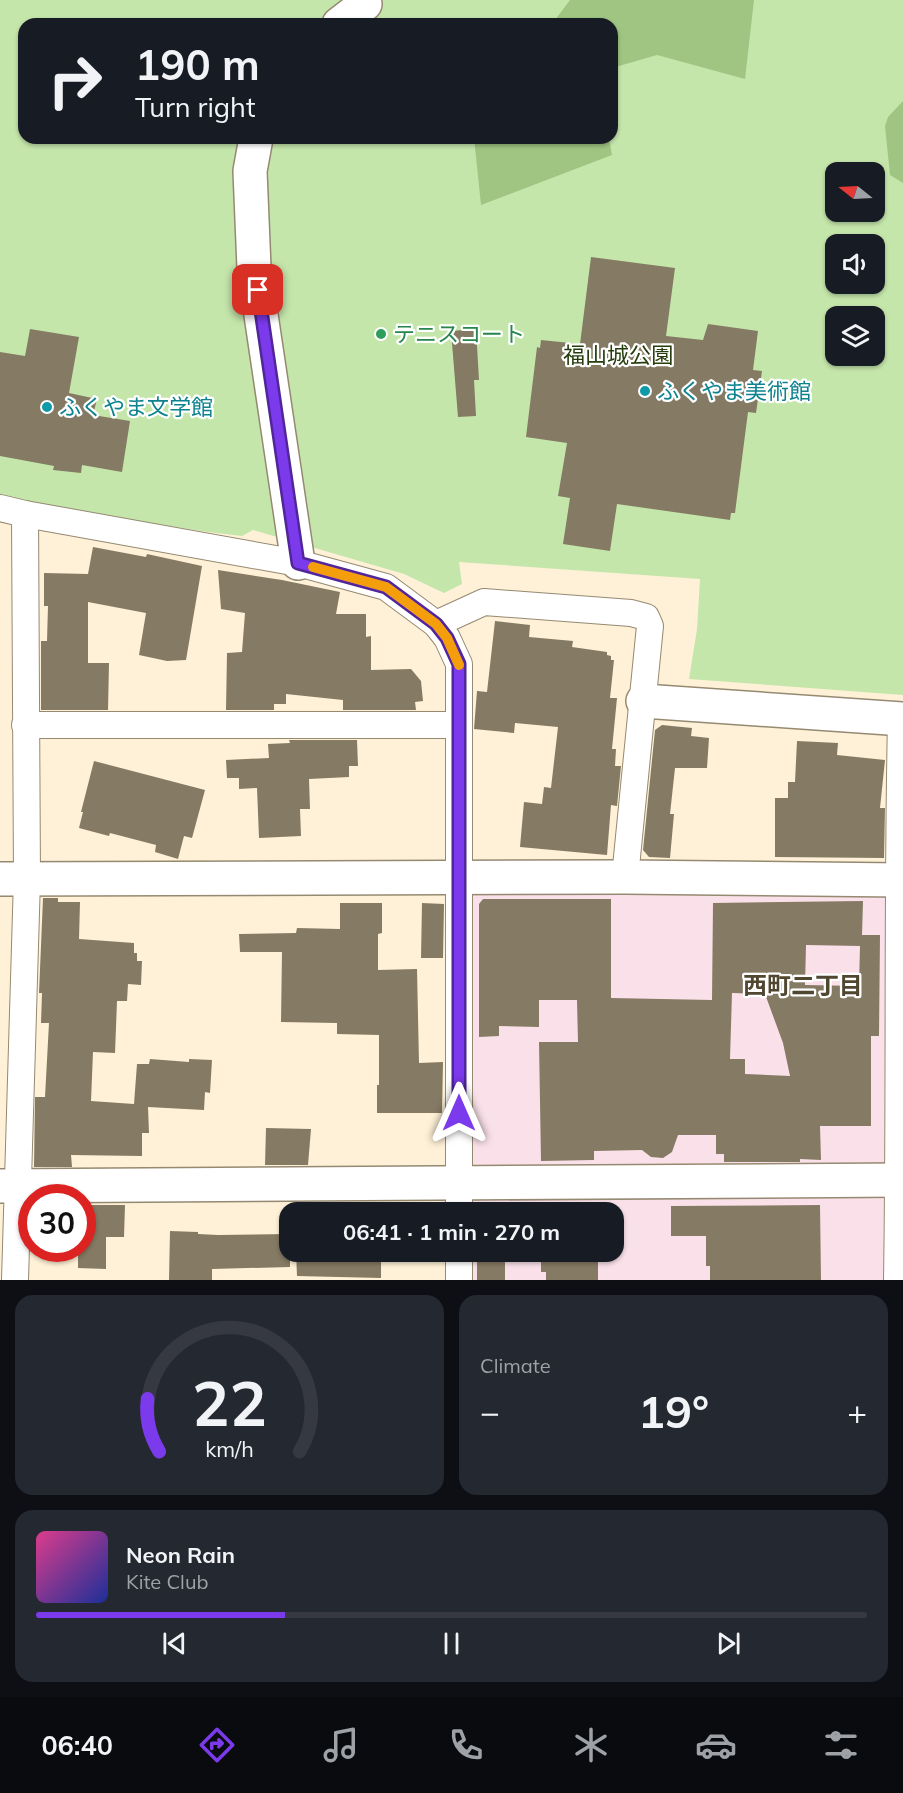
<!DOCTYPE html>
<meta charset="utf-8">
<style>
:root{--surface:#171b24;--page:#242831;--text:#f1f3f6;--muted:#9ea1a6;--line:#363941;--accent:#7c3aed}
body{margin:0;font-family:Mulish,"Noto Sans JP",sans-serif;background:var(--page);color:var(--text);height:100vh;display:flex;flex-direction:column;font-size:22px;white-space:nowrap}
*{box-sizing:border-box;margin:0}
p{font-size:20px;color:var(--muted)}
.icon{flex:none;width:33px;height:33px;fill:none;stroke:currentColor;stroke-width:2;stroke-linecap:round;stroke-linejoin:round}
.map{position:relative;height:1280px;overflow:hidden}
.panel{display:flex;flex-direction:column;gap:15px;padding:15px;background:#0d0f14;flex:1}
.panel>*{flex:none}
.guide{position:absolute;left:18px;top:18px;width:600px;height:126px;border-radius:18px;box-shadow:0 2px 4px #0004;background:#171b24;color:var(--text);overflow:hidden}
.needle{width:39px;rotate:288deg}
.tools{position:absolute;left:825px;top:162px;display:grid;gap:12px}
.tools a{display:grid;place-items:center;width:60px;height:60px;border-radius:12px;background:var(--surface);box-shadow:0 2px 4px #0004;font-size:30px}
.speed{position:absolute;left:18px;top:1184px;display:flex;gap:12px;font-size:30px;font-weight:700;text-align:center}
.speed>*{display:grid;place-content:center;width:78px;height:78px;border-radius:50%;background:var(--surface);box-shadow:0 2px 4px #0004;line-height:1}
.speed .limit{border:9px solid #d22;background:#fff;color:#111}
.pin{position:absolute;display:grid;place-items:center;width:51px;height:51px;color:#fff;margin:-26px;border-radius:12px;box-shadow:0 3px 9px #0006}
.me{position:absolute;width:66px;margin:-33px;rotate:0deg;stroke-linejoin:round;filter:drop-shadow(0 0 4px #0008)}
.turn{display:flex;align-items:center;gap:21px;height:126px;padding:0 18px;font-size:27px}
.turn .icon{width:78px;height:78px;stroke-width:2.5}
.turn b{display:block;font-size:42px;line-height:51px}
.big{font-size:45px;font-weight:700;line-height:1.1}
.panel .widget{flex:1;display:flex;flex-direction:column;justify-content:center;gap:9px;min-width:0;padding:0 21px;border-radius:18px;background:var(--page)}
.panel .dial{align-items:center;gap:0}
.dial svg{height:156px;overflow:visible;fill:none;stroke:var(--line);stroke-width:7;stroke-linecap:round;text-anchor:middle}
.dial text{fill:var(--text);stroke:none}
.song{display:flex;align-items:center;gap:18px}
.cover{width:72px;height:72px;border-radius:9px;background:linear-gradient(135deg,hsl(330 70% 55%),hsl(230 70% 35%))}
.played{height:6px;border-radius:3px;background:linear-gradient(90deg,var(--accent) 30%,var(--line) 30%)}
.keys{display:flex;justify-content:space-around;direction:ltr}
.heat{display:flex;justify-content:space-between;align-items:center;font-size:33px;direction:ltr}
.panel .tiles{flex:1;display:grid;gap:15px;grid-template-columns:1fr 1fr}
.widget:last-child{grid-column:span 2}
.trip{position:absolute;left:279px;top:1202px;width:345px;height:60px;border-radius:18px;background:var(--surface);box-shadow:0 2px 4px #0004;font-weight:700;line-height:60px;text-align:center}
.tabs{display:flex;height:96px;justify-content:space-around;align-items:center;background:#090b0e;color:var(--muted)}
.tabs .icon{width:42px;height:42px}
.tabs .selected{color:var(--accent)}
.tabs b{font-size:27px;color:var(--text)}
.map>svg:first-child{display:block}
.commercial{fill:#fae1e9}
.green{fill:#c5e6ab;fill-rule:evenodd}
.forest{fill:#a0c582}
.building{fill:#857a63;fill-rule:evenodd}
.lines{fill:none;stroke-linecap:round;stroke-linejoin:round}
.street-casing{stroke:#958971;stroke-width:28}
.secondary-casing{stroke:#958971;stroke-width:36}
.street{stroke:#fff;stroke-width:26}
.secondary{stroke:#fff;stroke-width:33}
.route-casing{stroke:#51269a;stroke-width:15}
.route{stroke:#7c3aed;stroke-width:10}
.slow{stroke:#f59e0b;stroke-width:10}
.leisure-dot{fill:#2e9e5b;stroke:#fff;stroke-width:2}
.culture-dot{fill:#0f9aa8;stroke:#fff;stroke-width:2}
.labels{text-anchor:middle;stroke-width:4.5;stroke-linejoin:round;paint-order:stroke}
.leisure-label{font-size:22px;fill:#27864d;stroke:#fff;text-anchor:start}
.park-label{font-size:22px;fill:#263d0d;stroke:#fff}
.culture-label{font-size:22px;fill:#0d838f;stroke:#fff;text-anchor:start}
.neighbourhood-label{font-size:24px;font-weight:bold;fill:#514731;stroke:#fff}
</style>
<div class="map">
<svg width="903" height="1280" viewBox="0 0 903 1280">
<rect width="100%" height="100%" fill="#fef1d7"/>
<polygon class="commercial" points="903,880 903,1280 463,1280 463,1251 614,1251 614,1212 462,1212 462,881"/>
<path class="green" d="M0 0H903V695L689 679 697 629 700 579 459 562 462 584 444 593 404 574 253 530 242 536 208 532 45 507 0 495ZM24 24H612V138H24ZM836 172H874V212H836ZM836 244H874V284H836ZM836 316H874V356H836Z"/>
<g class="forest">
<polygon points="570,0 754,0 745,79 657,55 612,68 612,24 552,24"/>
<polygon points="903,101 903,183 890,175 885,126 888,117"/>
<polygon points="474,138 609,138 612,155 481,205"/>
</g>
<g class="building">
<polygon points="591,257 675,268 666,336 703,340 708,324 758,331 753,370 762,371 756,413 748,412 735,513 731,513 730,520 617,504 610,551 563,544 570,498 558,496 567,443 526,437 537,347 540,348 541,340 580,344"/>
<polygon points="30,329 79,337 69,393 97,399 93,415 130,421 122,472 82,465 81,473 53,470 54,466 0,456 0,352 25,356"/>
<polygon points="476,329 479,380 474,380 476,416 458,417 451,331"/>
<polygon points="93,547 146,557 147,554 202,566 186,660 167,661 139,655 146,613 88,602 88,663 109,663 108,710 41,710 41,641 47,641 48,606 44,606 44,573 88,574"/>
<polygon points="218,570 282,580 340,592 336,614 366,614 366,637 371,636 371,670 411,669 421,681 423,701 415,702 416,710 343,710 343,700 286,694 286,704 274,704 274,710 226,710 227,653 242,652 245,613 221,609"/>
<polygon points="495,621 530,625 529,637 573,641 572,647 607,652 607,655 611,656 611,660 614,660 610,698 617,698 612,749 616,749 615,766 621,766 617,806 611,805 607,855 520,847 524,802 542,804 544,787 551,788 558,727 515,723 514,733 474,729 477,691 487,692"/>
<polygon points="662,725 692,728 691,736 709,738 707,768 675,768 670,814 674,814 670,858 649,857 643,850 655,730"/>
<polygon points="289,740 357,740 358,766 349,766 349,777 309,779 310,809 300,809 301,836 259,838 257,788 239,789 239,778 227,778 226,760 269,758 268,744 290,743"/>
<polygon points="797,741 838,743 837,755 885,760 880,808 885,808 884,858 775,857 775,798 788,798 788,782 795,782"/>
<polygon points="94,761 205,790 192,838 184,836 178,859 155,852 156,845 110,833 109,836 79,828 83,812 81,812"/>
<polygon points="43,898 58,898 58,902 80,902 79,939 134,943 134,953 137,953 137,961 142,961 141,985 128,984 127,1001 117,1001 115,1053 93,1052 91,1101 134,1104 137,1064 149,1064 150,1059 189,1062 189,1059 212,1060 210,1093 205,1092 204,1110 148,1107 149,1133 142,1133 142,1156 71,1155 72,1167 34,1167 35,1097 45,1097 49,1023 41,1023 42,993 39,993"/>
<path d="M483 899H611V998L712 1000 713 903 863 901 862 935H880L879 1036H871V1126H820L821 1160 800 1159V1162H724V1154H716V1135H678L672 1152 663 1158 651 1157 642 1150 594 1151V1160L541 1161 539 1042H578L577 1000H539V1027L499 1026V1036L479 1037V904ZM806 945 860 946 859 986 805 985ZM732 993 765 994 783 1043 790 1076 745 1074V1059H730Z"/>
<polygon points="340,903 382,903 382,933 378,934 378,970 417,969 419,1063 443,1062 442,1113 377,1113 377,1085 379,1085 379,1035 337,1034 337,1023 281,1022 282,952 240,952 239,934 296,933 297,928 340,929"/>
<polygon points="422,903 444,904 443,958 421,958"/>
<polygon points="266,1128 311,1129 308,1165 265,1165"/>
<polygon points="82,1205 125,1205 124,1237 106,1237 106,1269 78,1268 78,1248 82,1248"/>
<polygon points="820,1205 821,1280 710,1280 710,1266 706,1266 706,1236 671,1236 671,1206"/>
<polygon points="170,1231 198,1232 198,1234 218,1235 290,1234 290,1267 212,1269 212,1280 169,1280"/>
<polygon points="296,1251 381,1251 381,1278 297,1276"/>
<rect x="477" y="1251" width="28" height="29"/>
<polygon points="541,1251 598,1251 598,1280 546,1280 546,1272 541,1272"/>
</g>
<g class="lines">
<defs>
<g id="street">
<polyline points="0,508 25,514 298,563 386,587 436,624 447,638 459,664 459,1212"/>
<polyline points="436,624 484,602 631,613 646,617 650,626 625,877"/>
<polyline points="25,725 458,725"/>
<polyline points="15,1280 27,879 25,514"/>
<polyline points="459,1280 459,1251"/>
<path d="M897 1280C900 1093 897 906 901 719"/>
</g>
<g id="secondary">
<polyline points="339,24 365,4"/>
<polyline points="256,138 250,171 254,268 298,563"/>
<polyline points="643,701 903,719"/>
<polyline points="0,879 625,877 903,880"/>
<polyline points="0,1186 903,1180"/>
</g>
</defs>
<use href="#street" class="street-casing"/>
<use href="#secondary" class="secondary-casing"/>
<use href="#street" class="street"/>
<use href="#secondary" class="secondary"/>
</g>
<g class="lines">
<defs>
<polyline id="route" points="258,290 298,563 386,587 436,624 447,638 459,664 459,1113"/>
</defs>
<use href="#route" class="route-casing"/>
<use href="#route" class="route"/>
<polyline class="slow" points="313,567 386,587 436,624 447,638 459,665"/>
</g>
<circle class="leisure-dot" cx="381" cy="334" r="6"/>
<g class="culture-dot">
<circle cx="645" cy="391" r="6"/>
<circle cx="47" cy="407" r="6"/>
</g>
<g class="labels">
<g class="leisure-label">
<text x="393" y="342">テニスコート</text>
</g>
<g class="park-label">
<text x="618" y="363">福山城公園</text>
</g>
<g class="culture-label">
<text x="657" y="399">ふくやま美術館</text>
<text x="59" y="415">ふくやま文学館</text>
</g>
<g class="neighbourhood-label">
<text x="803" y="994">西町二丁目</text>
</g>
</g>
</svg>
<div class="tools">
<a><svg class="needle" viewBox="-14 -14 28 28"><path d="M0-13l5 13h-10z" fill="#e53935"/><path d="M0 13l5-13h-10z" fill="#9ea1a6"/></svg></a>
<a><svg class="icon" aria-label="sound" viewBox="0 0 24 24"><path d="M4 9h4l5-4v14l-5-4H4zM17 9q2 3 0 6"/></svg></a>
<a><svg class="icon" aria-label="layers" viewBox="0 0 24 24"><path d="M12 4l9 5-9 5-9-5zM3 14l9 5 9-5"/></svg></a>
</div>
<div class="speed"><div class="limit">30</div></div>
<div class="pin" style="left:258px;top:290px;background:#d93025"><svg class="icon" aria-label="arrive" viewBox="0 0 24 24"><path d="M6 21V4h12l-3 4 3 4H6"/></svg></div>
<svg class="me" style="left:459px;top:1113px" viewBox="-20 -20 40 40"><path d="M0-17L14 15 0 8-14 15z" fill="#7c3aed" stroke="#fff" stroke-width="4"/></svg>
<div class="trip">06:41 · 1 min · 270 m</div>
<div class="guide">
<div class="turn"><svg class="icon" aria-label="right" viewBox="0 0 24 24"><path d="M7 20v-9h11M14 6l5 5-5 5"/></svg><div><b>190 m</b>Turn right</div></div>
</div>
</div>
<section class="panel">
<div class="tiles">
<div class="widget dial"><svg viewBox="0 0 100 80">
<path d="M14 69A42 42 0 1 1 86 69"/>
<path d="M14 69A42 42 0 0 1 8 42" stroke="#7c3aed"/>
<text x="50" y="56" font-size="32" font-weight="700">22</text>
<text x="50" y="72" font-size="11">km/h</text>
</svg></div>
<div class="widget"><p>Climate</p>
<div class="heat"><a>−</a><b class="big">19°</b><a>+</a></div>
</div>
<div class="widget">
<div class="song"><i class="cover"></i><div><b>Neon Rain</b><p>Kite Club</p></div></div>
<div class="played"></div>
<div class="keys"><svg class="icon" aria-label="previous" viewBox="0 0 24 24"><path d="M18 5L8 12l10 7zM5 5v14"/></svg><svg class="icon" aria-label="pause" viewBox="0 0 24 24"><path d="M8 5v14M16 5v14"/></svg><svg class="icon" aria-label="next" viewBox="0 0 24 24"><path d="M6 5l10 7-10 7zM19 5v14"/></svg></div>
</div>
</div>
</section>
<nav class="tabs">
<b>06:40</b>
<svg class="icon selected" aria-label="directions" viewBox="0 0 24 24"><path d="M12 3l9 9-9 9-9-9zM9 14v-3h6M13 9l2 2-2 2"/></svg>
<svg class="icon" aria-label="music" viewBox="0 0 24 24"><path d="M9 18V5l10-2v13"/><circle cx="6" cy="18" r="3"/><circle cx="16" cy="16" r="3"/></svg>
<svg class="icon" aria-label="phone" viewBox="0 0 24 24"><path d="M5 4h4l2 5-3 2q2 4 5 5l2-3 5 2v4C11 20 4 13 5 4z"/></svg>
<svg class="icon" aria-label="climate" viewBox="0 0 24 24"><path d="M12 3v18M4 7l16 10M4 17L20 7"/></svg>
<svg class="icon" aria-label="car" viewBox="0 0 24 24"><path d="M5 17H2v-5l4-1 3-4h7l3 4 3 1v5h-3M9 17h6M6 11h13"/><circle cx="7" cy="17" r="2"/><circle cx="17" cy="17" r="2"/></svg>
<svg class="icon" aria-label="filters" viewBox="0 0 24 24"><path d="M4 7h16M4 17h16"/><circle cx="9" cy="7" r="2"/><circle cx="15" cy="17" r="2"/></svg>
</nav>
